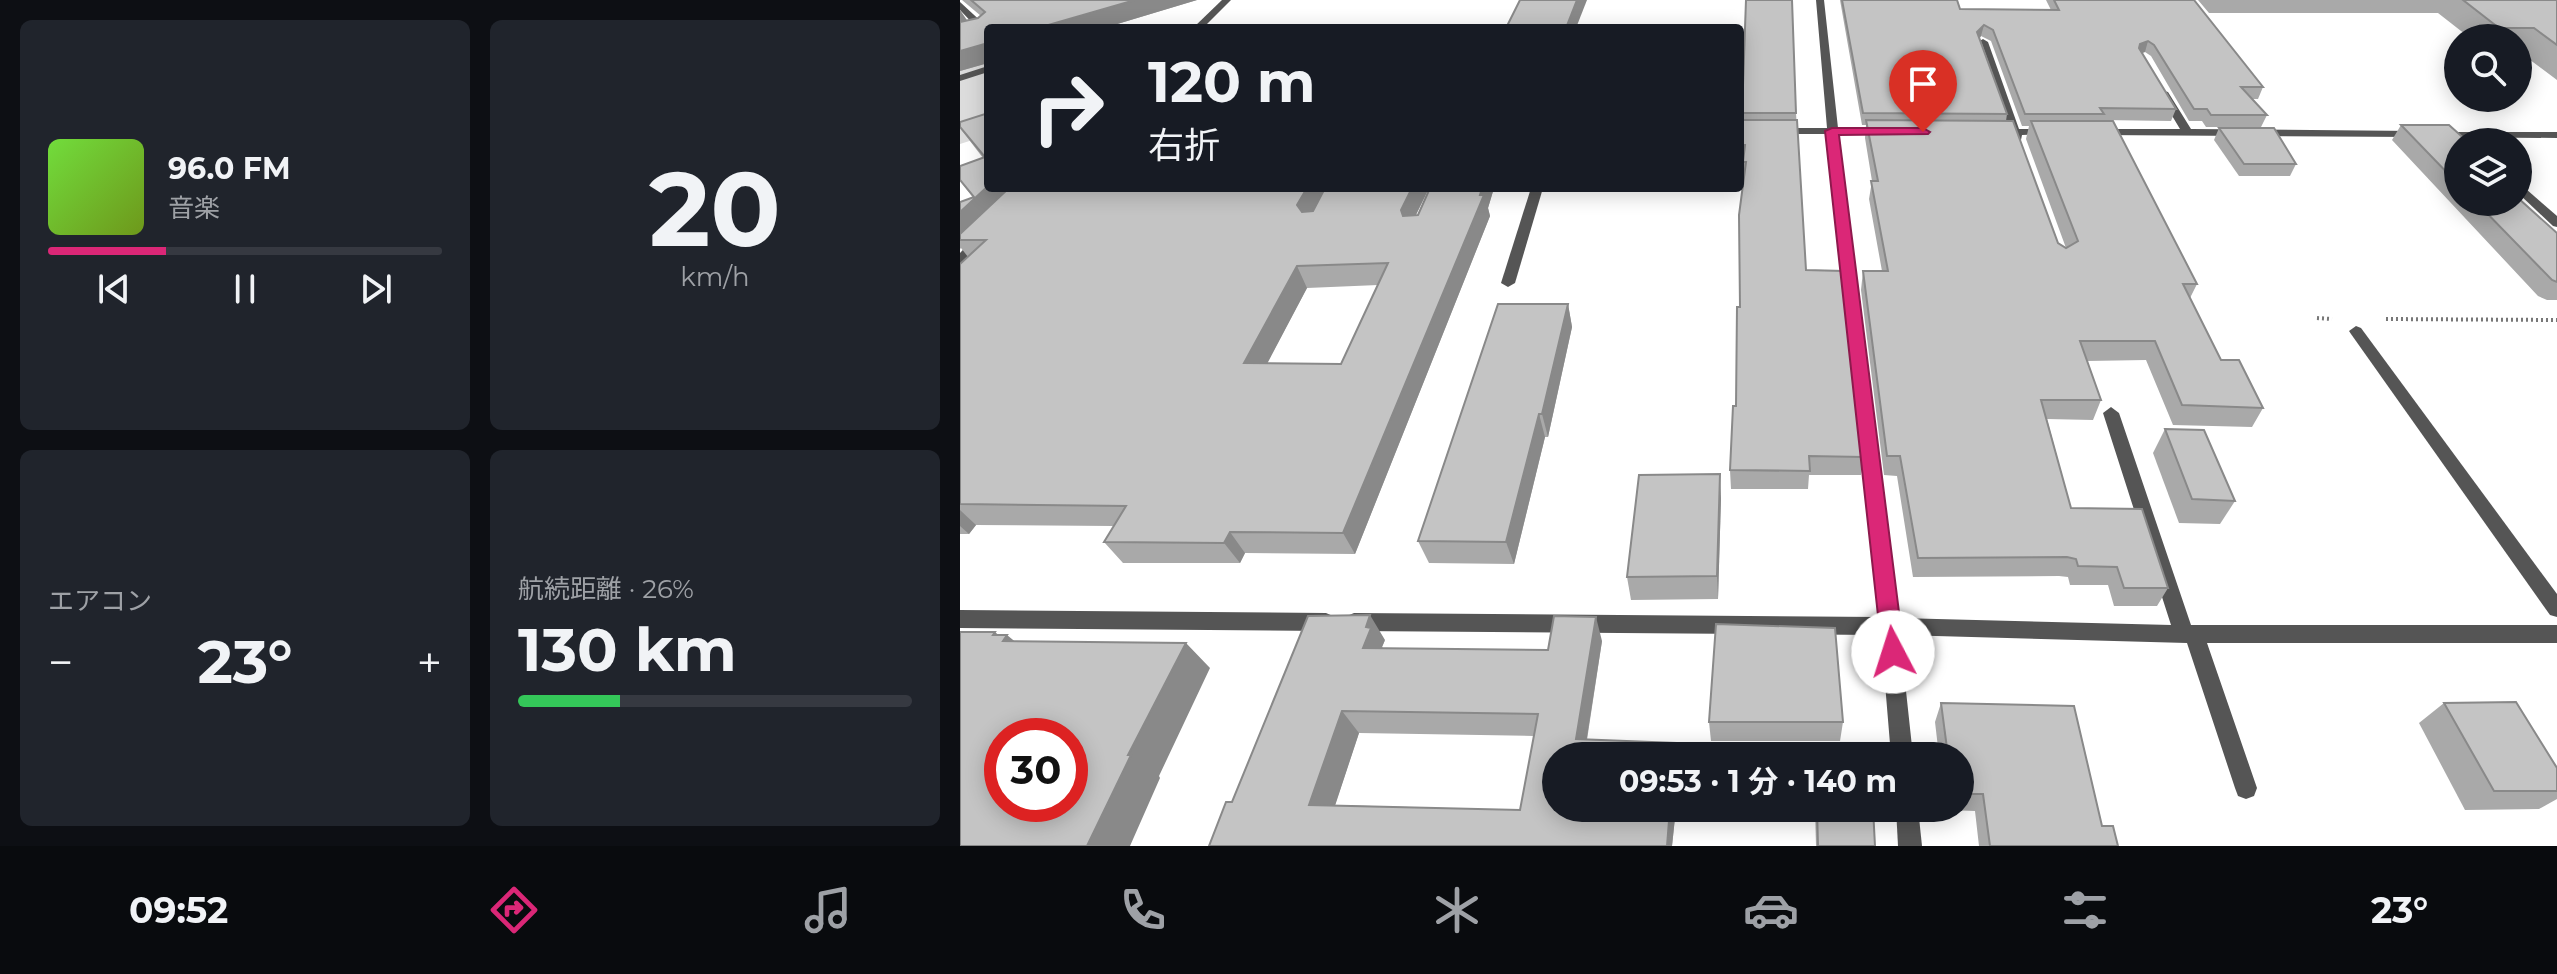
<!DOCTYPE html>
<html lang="ja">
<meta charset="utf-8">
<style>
:root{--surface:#171b24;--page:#20242c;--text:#f1f3f6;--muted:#9ea1a6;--line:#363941;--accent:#db2777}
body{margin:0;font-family:Montserrat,"Noto Sans JP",sans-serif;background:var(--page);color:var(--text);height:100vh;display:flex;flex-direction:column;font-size:30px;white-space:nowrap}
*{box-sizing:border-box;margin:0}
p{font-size:26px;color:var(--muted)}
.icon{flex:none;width:44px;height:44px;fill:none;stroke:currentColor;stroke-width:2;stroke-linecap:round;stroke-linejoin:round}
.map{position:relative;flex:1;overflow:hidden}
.panel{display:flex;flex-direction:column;gap:20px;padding:20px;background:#0d0f14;width:960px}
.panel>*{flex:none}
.hud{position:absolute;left:24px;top:24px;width:760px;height:168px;border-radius:8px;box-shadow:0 4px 20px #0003;background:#171b24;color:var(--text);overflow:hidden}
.buttons{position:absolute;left:1484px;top:24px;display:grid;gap:16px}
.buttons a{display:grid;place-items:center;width:88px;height:88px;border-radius:50%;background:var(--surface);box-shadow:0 4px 20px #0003;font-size:40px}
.speed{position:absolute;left:24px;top:718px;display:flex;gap:16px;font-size:40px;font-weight:700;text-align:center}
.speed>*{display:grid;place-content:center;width:104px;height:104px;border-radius:50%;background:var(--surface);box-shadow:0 4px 20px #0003;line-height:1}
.speed .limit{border:12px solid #d22;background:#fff;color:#111}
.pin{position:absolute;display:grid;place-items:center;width:68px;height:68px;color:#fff;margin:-82px -34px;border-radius:50% 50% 50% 0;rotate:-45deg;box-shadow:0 0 8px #0007}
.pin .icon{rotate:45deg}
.me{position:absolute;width:88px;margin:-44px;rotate:355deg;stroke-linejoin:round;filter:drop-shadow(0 0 6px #0008)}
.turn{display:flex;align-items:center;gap:28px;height:168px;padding:0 32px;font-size:36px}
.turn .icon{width:104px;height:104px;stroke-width:2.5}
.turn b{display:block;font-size:56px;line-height:68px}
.big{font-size:60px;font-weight:700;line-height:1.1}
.panel .card{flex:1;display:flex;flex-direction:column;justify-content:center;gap:12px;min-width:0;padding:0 28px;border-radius:12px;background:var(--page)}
.panel .dial{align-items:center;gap:0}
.dial b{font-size:104px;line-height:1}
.song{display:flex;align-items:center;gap:24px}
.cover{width:96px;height:96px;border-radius:12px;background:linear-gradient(135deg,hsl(100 70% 55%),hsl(80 70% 35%))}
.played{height:8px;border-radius:4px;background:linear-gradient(90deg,var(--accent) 30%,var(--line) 30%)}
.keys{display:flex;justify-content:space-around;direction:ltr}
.heat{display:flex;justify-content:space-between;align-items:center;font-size:44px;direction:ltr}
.charge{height:12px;border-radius:6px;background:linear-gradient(90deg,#34c759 26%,var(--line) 0)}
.panel .tiles{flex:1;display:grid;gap:20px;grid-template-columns:repeat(2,1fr)}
.trip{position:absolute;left:582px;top:742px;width:432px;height:80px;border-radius:40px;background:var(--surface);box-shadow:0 4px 20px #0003;font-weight:700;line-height:80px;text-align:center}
.menu{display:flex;height:128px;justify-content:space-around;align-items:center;background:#090b0e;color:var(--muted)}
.menu .icon{width:56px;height:56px}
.menu .selected{color:var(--accent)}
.menu b{font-size:36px;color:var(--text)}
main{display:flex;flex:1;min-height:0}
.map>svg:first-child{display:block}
.green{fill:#dcdcdc}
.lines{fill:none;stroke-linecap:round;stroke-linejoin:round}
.path{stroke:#777;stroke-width:4;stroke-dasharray:2 3;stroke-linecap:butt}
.lane{fill:#555;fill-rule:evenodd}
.street{fill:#555;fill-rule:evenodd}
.wall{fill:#a9a9a9;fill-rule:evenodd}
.shaded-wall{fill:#898989}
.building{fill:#c4c4c4;stroke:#898989;stroke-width:2;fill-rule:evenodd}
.route{fill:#db2777;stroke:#8e194d;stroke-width:2}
</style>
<main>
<section class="panel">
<div class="tiles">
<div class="card">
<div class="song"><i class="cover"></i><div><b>96.0 FM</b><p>音楽</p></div></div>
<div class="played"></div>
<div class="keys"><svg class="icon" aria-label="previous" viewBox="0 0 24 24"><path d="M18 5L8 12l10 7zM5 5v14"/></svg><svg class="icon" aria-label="pause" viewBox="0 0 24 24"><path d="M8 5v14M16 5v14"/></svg><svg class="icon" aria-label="next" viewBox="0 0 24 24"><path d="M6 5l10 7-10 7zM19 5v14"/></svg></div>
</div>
<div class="card dial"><b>20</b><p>km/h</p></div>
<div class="card"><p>エアコン</p>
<div class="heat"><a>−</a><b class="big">23°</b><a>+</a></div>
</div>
<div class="card"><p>航続距離 · 26%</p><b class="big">130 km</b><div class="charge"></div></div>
</div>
</section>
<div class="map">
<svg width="1597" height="846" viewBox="0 0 1597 846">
<rect width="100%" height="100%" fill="#fff"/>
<polygon class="green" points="28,39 28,135 0,144 0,40"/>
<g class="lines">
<g class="path">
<polyline points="1357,318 1372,319"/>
<polyline points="1426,319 1597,320"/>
</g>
<polygon class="lane" points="28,66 28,72 0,81 0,75"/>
<g class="street">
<polygon points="262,0 271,0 243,28 233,28"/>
<polygon points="856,0 864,0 878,128 927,128 933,131 927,134 879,134 938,618 1211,625 1143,413 1151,407 1159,413 1231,625 1597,625 1597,643 1247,643 1297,788 1294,796 1286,799 1278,796 1275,788 1227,643 940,635 953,756 931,756 921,635 394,631 387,628 384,622 387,616 394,613 919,617 868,134 780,134 780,128 867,128"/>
<polygon points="0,2 26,26 32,28 28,28 28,32 20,31 0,10"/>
<polygon points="1023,39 1028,42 1059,129 1087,129 1093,132 1091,134 1062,135 1061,140 1057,141 1050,135 1031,134 1031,130 1048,129 1018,42"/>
<polygon points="1204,91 1208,92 1231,129 1455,131 1461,134 1455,137 1139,135 1133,132 1139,129 1220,129 1199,94"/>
<polygon points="1479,132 1597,132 1597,138 1475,137 1475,133"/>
<polygon points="1558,182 1597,216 1597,227 1593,226 1558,193"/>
<polygon points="571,188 583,188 555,283 548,287 541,283"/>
<polygon points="21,235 27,239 26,242 5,263 0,264 0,253 16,236"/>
<polygon points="1396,326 1401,328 1597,594 1597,617 1590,615 1391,334 1389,331"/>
<polygon points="0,610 366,613 373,616 376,622 373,628 366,631 0,628"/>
<polygon points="936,808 958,808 962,846 938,846"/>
</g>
</g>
<g class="wall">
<polygon points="2,0 237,0 144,28 28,28 28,63 0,71 8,20 18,18 21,16"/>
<polygon points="786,0 836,113 846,270 903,457 901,475 849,475 848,489 771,489 770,470 776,406 780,307 784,179 783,163 780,163 780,132 782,120"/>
<path d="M880 0H997L1000 9 1091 10 1086 0H1234L1303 87 1298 99H1292L1307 115 1301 127H1246L1242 121H1229L1191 56 1185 52 1182 53 1216 109 1211 121 1142 120V121L1237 284 1230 298 1261 360 1303 408 1292 427 1213 425 1186 360 1127 361 1141 400 1133 420 1087 419 1111 508 1208 588 1197 606H1154L1148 585H1110L1108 577 1099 576 953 577 937 476 924 475 901 290 903 271H922L909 199 912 181 905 138 906 125H902ZM1021 36 1031 41 1062 126H1069L1066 139 1106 248 1098 243 1046 121 1047 114 1020 38Z"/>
<polygon points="1238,0 1597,0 1597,80 1558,51 1558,38 1510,38 1478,13 1249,13"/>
<path d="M28 113V188H469L456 215H458L470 188H534L528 208 530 216 395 554 285 553 280 563H163L144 542 154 526 16 525 9 534H0V264L8 257 1 248 0 249V202L13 197 0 181 23 158 0 128ZM418 285 381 364 307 363 347 288Z"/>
<polygon points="1441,125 1498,142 1498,202 1558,202 1597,233 1597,300 1587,300 1578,296 1432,140"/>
<polygon points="1259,128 1336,164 1330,176 1279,176 1254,140"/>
<polygon points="608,304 612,327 588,437 585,437 554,564 469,563 458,541"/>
<polygon points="1205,429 1275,501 1260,524 1219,523 1193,453"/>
<polygon points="761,498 758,599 671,600 667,577"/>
<path d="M425 640 422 647 423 649 588 650 642 641 627 740 716 743 718 756H596V808H716L712 846H249L272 802ZM399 733 574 736 560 810 375 805Z"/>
<polygon points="981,703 1142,826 1158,846 1019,846 1015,811 986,810 986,808 1000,808 1000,756 979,756 975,722"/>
<polygon points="1484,703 1597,768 1597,799 1579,809 1505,810 1459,723"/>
<polygon points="749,722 883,722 880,741 751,741"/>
<polygon points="855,808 913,808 915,846 856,846"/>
</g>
<g class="shaded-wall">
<polygon points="175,0 237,0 144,28 78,28"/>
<polygon points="617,0 627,0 616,28 606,28"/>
<polygon points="0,10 11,26 0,30"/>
<polygon points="1024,25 1021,36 1015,43 1017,32"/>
<polygon points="1188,41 1185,52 1176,55 1180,44"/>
<polygon points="28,43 28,63 0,71 0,51"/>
<polygon points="28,186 28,188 63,188 0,240 0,212"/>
<polygon points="347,188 369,188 346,225 337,205"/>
<polygon points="452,188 469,188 448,231 441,210"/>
<polygon points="522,188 534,188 528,208 530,216 395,554 383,533"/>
<polygon points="337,266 347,288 296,385 284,363"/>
<polygon points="608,304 612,327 588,437 582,414"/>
<polygon points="579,414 585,437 554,564 546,542"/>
<polygon points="760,474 761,498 758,599 757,576"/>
<polygon points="0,510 16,525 9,534 0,526"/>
<polygon points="270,532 285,553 280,563 264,543"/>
<polygon points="410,615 425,640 422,647 426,652 403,648 406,627"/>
<polygon points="636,617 642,641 624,756 616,739"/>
<polygon points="35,632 44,640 47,635 79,661 33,635"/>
<polygon points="226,643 250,668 199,776 200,778 170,846 127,846 168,755"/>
<polygon points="382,711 399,733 369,824 349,805"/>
<polygon points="710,808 716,808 712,846 707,846"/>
</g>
<g class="building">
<polygon points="11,0 175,0 78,28 28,28 28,43 0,51 0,22 18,18 25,12"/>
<polygon points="560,0 617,0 606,28 546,28"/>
<polygon points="786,0 832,0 836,113 782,113"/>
<polygon points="882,0 997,0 1000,9 1099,10 1094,0 1234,0 1303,87 1281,87 1307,115 1251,115 1247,109 1234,109 1194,45 1188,41 1180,44 1179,48 1216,109 1140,108 1144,114 1065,114 1033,30 1024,25 1017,32 1047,114 903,113"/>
<polygon points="1503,0 1597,0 1597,45 1574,28 1539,28"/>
<polygon points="28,113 28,186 0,212 0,202 14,197 0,180 0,166 25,157 0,127 0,122"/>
<polygon points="781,120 837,120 846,270 883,271 903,457 849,456 850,471 770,470 773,406 776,406 777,307 780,307 779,215 786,162 783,162 785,145 780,145"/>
<polygon points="906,120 1053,121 1098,243 1106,248 1118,241 1071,121 1153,121 1237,284 1223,284 1261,360 1279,360 1303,408 1222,405 1195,341 1120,341 1141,400 1081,400 1111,508 1182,509 1208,588 1164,588 1157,567 1118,566 1116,559 1107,557 958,558 940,456 927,456 903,271 928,271 911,181 918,181"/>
<polygon points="1441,125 1489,125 1508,142 1498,142 1498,184"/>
<polygon points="1259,128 1314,128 1336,164 1284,164"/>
<path d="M49 188H347L337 205 342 212 353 211 365 188H452L441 210 443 216 458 215 470 188H522L520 195H524L383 533 270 532 264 543 144 542 166 506 0 504V264L26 240H0V234ZM428 263 381 364 284 363 337 266Z"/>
<polygon points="1558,198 1597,233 1597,282 1592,280 1516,202 1558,202"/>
<polygon points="538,304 608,304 582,414 579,414 546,542 458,541"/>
<polygon points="1205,429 1244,430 1275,501 1232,499"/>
<polygon points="760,474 757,576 667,577 679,475"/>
<path d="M410 615 406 627 411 628 403 648 588 650 594 616 636 617 616 739 716 743 715 756H596V808H710L707 846H249L266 802H272L348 616ZM382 711 578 714 560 810 349 805Z"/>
<polygon points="756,624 875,628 883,722 749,722"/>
<path d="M0 632H35L33 635H47L43 641 226 643 168 755H171L127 846H0ZM42 736H110V804H42Z"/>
<polygon points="1556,702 1597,768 1597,791 1534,791 1484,703"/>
<polygon points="981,703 1114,706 1142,826 1153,826 1158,846 1030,846 1023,794 1000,794 1000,756 988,756"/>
<polygon points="857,808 913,808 915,846 858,846"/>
</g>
<polygon class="route" points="963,128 970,132 968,134 879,135 944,652 941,659 933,662 925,659 922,652 865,131 872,128"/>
</svg>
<div class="buttons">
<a><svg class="icon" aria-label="search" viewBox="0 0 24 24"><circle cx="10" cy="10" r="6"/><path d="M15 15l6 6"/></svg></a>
<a><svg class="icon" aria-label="layers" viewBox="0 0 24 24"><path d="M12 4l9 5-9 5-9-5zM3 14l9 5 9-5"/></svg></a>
</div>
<div class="speed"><div class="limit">30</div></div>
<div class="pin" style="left:963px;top:132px;background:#d93025"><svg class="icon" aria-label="arrive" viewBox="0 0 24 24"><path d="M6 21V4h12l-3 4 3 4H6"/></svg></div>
<svg class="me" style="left:933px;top:652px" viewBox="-20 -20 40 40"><circle r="19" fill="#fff"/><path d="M0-13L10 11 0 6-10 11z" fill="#db2777"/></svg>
<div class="trip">09:53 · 1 分 · 140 m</div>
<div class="hud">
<div class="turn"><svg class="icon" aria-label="right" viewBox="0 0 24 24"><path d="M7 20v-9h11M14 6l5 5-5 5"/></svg><div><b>120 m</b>右折</div></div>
</div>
</div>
</main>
<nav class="menu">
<b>09:52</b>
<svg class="icon selected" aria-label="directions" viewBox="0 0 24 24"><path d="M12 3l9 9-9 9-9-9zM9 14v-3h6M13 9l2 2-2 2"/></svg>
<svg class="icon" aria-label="music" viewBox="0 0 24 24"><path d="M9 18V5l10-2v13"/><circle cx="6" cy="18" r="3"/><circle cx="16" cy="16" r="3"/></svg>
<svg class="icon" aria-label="phone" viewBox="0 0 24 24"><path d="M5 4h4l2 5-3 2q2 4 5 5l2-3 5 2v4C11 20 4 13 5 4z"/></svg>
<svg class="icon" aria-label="climate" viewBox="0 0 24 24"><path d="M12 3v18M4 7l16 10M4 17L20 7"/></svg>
<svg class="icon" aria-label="car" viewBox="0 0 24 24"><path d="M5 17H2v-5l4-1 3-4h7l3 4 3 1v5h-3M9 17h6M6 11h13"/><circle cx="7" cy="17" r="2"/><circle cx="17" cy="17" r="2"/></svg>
<svg class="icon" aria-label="filters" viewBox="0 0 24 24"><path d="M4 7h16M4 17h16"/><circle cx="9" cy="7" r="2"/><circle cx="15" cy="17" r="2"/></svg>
<b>23°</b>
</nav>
